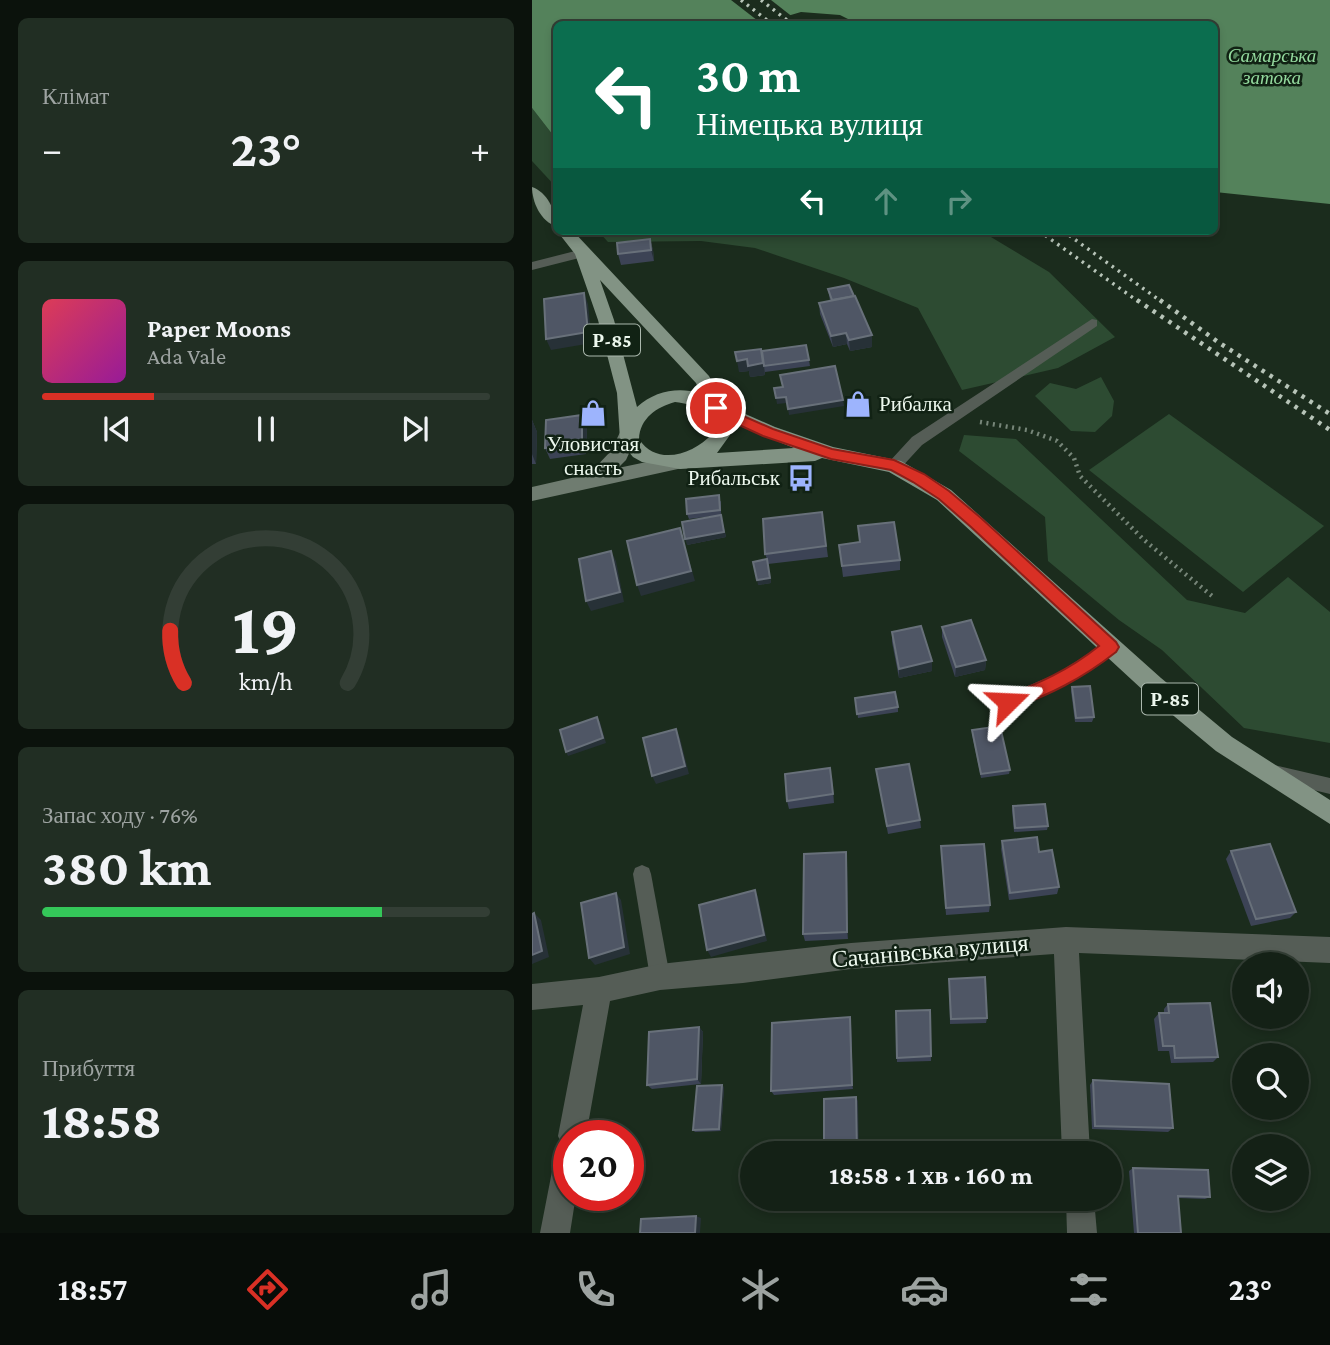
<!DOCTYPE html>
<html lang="uk">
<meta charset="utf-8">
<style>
:root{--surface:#142116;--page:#212e23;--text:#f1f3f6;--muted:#9da3a1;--line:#333e35;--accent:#d93025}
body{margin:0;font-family:"Crimson Pro",serif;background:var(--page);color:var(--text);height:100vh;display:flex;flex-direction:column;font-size:26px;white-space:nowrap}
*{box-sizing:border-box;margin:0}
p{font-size:23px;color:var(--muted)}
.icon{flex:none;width:38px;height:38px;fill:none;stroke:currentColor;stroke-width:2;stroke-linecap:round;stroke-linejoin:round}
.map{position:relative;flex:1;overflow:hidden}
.side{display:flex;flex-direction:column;gap:18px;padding:18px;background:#0b120c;width:532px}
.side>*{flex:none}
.hud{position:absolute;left:21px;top:21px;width:665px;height:214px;border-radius:10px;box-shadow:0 4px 10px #0003,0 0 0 2px var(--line);background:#0b6e4f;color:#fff;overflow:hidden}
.fabs{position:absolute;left:700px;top:952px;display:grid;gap:14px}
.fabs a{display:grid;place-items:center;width:77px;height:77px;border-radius:50%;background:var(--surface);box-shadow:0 4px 10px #0003,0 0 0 2px var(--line);font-size:35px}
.speed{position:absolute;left:21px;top:1120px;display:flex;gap:14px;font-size:35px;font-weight:700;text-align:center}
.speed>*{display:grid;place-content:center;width:91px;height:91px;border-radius:50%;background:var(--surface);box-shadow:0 4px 10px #0003,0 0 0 2px var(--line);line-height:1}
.speed .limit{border:10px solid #d22;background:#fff;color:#111}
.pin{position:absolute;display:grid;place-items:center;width:60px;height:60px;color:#fff;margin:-30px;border:4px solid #fff;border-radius:50%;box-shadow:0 2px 7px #0007}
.me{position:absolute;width:77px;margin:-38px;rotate:69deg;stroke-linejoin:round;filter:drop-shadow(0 0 5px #0008)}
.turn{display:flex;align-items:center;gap:24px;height:147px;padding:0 28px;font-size:32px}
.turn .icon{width:91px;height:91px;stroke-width:2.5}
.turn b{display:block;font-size:49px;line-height:60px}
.lanes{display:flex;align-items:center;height:66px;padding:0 28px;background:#0003;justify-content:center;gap:35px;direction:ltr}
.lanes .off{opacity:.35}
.big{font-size:52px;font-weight:700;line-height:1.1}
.side .widget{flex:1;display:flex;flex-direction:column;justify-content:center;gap:10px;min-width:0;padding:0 24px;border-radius:10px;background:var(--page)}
.side .dial{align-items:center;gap:0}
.dial svg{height:182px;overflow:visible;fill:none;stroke:var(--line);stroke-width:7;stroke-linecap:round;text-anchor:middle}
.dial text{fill:var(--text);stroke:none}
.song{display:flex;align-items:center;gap:21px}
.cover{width:84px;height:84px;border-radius:10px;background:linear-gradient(135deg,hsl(350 70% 55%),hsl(300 70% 35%))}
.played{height:7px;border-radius:4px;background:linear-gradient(90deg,var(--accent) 25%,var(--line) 25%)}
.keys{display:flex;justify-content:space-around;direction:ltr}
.heat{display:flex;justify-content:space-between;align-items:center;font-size:38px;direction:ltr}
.charge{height:10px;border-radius:5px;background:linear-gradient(90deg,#34c759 76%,var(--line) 0)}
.trip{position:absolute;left:208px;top:1141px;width:382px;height:70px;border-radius:35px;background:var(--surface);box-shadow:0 4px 10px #0003,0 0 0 2px var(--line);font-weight:700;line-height:70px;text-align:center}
.menu{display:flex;height:112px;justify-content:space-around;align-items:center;background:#080d09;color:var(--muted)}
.menu .icon{width:49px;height:49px}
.menu .on{color:var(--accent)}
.menu b{font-size:32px;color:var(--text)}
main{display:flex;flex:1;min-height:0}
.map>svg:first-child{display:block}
.green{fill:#2d4b32}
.water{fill:#54825b}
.pier{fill:#1b2c1d}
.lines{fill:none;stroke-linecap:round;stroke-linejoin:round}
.path{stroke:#778679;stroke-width:4.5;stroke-dasharray:2 4.5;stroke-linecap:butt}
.lane{fill:#555d56;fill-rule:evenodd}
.street{fill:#555d56;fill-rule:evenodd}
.secondary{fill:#6f7c70;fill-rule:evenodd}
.primary{fill:#829384;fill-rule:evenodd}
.rail-far1{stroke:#b7c4b8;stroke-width:3.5;stroke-dasharray:2.5 5;stroke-linecap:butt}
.rail{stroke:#b7c4b8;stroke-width:4.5;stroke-dasharray:3.5 6;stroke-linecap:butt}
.wall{fill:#3c4355}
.shaded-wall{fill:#273137}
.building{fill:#4f5665;stroke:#68707a;stroke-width:2}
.route{fill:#d93025;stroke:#8d1f18;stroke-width:2}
.labels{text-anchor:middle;stroke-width:5;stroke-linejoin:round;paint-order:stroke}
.far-water-label{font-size:19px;font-style:italic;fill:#94da9e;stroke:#112214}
.shield{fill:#112214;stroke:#abb8ad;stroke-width:2}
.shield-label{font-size:19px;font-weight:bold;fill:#edf8ee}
.poi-label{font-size:21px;fill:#edf8ee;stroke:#112214;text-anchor:start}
.near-street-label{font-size:24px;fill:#edf8ee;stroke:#112214}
</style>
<main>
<section class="side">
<div class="widget"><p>Клімат</p>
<div class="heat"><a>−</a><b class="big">23°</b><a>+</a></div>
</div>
<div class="widget">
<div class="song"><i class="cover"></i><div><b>Paper Moons</b><p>Ada Vale</p></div></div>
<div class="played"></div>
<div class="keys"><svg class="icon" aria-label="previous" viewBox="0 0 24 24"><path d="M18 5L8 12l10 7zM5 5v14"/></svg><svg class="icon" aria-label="pause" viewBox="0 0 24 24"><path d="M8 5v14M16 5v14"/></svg><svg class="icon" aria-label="next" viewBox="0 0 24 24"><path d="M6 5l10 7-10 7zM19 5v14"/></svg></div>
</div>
<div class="widget dial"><svg viewBox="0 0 100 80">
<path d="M14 69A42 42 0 1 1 86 69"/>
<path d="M14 69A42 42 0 0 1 8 46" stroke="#d93025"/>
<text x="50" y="56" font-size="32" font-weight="700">19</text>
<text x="50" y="72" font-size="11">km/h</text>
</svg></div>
<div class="widget"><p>Запас ходу · 76%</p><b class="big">380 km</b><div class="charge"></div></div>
<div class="widget"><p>Прибуття</p><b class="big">18:58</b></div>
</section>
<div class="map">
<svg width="798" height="1233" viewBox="0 0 798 1233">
<rect width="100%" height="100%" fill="#1b2c1d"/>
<g class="green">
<polygon points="0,108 24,139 24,187 0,161"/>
<polygon points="66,231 449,231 517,272 583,337 526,368 430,390 386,308 312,278 223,248 169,241 76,242"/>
<polygon points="569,377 582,401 580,416 563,432 539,431 503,396 518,383 544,389"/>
<polygon points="637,414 792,526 711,592 557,470"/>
<polygon points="432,435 484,439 655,600 713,613 756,577 798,612 798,743 712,728 630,650 587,620 516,561 513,517 427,451"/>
</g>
<polygon class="water" points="0,0 798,0 798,204 683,192 682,24 326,24 308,15 269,12 228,24 24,24 24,139 0,108"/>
<polygon class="pier" points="199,0 239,0 262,18 240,24 230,24"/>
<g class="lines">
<polyline class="path" points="448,422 495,430 525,441 542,458 548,476 612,540 680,596"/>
<g class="lane">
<polygon points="51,249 57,253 55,256 0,270 0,262"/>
<polygon points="560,319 565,320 565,326 390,445 367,470 357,470 355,466 357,462 380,437"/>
<polygon points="579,640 585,642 587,647 585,652 536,684 482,707 476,709 470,707 468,702 470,697 524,674"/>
<polygon points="742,765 798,778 798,794 736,779 733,773 736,767"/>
<polygon points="110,865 117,868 119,874 138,977 135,984 128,987 121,984 118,977 101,874 103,868"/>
</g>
<g class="street">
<polygon points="534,927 798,937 798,963 547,953 558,1153 530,1153 522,954 319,969 211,983 128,990 78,1001 54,1136 37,1136 37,1195 44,1195 38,1233 8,1233 23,1156 30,1145 26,1136 51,1005 0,1010 0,984 67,977 128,964 319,943"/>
<polygon points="534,1199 562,1199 565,1233 535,1233"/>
</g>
<polygon class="secondary" points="99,422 106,424 108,429 94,460 86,468 148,455 155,457 157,462 155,467 0,501 0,487 57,474 79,451 92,424"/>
<g class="primary">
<path d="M0 187C15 192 24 211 24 226 9 222 0 202 0 187Z"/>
<path d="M25 231H41L177 376 191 404 243 427 301 447 369 461 419 490 629 678 700 737 798 800V824L684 751 613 692 405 500 357 472 290 458 283 461 148 469 110 462 101 457 92 446 88 439 85 393 66 320 43 254ZM68 280 164 383 168 393C145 387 123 391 105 407L82 320ZM143 402C165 405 180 409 180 434 162 454 125 467 107 439 108 418 125 407 143 402ZM198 422 262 448 185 453 198 435Z"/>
</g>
<g class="rail-far1">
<polyline points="209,0 240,24"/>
<polyline points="229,0 260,24"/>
<polyline points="507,231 607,302"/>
<polyline points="531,231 630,302"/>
</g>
<g class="rail">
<polyline points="605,300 798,430"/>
<polyline points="628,300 686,342 798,414"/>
</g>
</g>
<g class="wall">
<polygon points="118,239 121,250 122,261 89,265 86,254"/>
<polygon points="296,289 322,296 340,335 340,347 318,351 315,344 301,347 288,314 287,303 298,301"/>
<polygon points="230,351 277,360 278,366 233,372 232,363 233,375 218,377 217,371 207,372"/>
<polygon points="50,415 55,426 54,454 18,459 13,448"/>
<polygon points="0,420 5,432 4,464 0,464"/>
<polygon points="189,501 189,516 194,537 155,545 181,516 157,519 155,514"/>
<polygon points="290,512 296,557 236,564 235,560 239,583 226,585 235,559 233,554"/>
<polygon points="307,545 368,560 368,570 311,577"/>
<polygon points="410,627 454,660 453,670 423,677 410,637"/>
<polygon points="360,632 400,671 367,678 360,642"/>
<polygon points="540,687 562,717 560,722 543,722 539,691"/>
<polygon points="323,698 366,707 366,712 326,718"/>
<polygon points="440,730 478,770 477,774 449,778 440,734"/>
<polygon points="344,769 388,820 389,828 356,834"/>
<polygon points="300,777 302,803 257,809 255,801"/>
<polygon points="481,806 516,826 515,830 482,832 480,810"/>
<polygon points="470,841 507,852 527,887 525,894 477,900 469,849"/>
<polygon points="409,846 458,905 457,912 414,915"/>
<polygon points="699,851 764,912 758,918 719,926 694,859"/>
<polygon points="314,852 315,859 316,939 273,941 271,934"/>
<polygon points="417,979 455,1018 454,1023 418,1024"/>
<polygon points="636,1004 686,1057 681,1062 639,1063 637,1051 626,1051 622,1019 627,1013 632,1013 632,1009"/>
<polygon points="398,1010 399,1061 365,1062 365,1058"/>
<polygon points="319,1023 321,1089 242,1095 239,1091"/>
<polygon points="167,1027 171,1032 169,1084 120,1089 115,1085"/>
<polygon points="561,1080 641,1128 636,1132 560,1129 558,1085"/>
<polygon points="192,1087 189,1131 163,1132 161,1130"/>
<polygon points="601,1168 678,1197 673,1199 646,1198 649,1233 602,1233 597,1171"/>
</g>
<g class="shaded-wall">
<polygon points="118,239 121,250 122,261 119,250"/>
<polygon points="52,293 56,304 60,343 19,350 14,339"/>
<polygon points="314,333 315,344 301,347 299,336"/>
<polygon points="340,335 340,347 318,351 317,340"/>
<polygon points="229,349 233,375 218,377 217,371 207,372 205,361"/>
<polygon points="254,397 255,403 245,404 244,398"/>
<polygon points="311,400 312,406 257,415 256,409"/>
<polygon points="50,415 55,426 54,454 50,443"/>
<polygon points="0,420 5,432 4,464 0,454"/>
<polygon points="189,515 194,537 155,545 153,539"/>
<polygon points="148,528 163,581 109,596 105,585"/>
<polygon points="79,551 84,561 92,602 59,611 54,601"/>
<polygon points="238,578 239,583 226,585 225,580"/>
<polygon points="454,660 453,670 423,677 424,667"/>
<polygon points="400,661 400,671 367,678 367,669"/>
<polygon points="65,717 68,722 74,743 36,756 34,752"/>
<polygon points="144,729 148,738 157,774 124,784 120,776"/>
<polygon points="314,852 315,859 316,939 315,932"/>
<polygon points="223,890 226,897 235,941 179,957 175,950"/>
<polygon points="84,893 89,900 98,954 63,965 57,958"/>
<polygon points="2,913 9,920 17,957 0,964"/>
<polygon points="318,1017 319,1023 321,1089 320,1085"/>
<polygon points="167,1027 171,1032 169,1084 165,1079"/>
<polygon points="190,1085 192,1087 189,1131 187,1129"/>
<polygon points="324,1097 326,1101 327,1153 325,1153"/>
<polygon points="164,1216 169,1218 168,1233 163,1233"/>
</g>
<g class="building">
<polygon points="118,239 119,250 86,254 85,243"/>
<polygon points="317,285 322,296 300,300 296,289"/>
<polygon points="52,293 56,332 14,339 12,299"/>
<polygon points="323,296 340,335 317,340 314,333 299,336 287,303"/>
<polygon points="274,345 277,360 232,366 230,351"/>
<polygon points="229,349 231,363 216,366 215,359 205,361 203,352"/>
<polygon points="303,366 311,400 256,409 254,397 244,398 242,388 251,387 248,375"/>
<polygon points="50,415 50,443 13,448 14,420"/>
<polygon points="187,495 188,510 155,514 154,499"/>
<polygon points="290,512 294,546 233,554 231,519"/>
<polygon points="189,515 192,532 153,539 150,522"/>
<polygon points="362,522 368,560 310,566 307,545 328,542 326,526"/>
<polygon points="148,528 159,571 105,585 95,541"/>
<polygon points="79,551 88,592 54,601 47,559"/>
<polygon points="235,559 238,578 225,580 221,562"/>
<polygon points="439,620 454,660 424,667 410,627"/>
<polygon points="389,626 400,661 367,669 360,632"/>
<polygon points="558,686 562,717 544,718 540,687"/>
<polygon points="363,692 366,707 325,714 323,698"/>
<polygon points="65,717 71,738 34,752 28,730"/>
<polygon points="468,726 478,770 449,774 440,730"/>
<polygon points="144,729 153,766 120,776 111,738"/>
<polygon points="377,764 388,820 355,826 344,769"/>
<polygon points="298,768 301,794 255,801 253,774"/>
<polygon points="513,804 516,826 483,828 481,806"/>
<polygon points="505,837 507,852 520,850 527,887 478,893 470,841"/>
<polygon points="452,844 458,905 414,908 409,846"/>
<polygon points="738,844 764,912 724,919 699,851"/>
<polygon points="314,852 315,932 271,934 272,854"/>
<polygon points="223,890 232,935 175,950 167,905"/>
<polygon points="84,893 92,947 57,958 49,903"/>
<polygon points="2,913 10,951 0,955 0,914"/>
<polygon points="453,977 455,1018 419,1019 417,979"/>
<polygon points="678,1003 686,1057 643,1058 642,1046 631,1046 627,1013 637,1013 636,1004"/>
<polygon points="398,1010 399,1056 365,1058 364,1011"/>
<polygon points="318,1017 320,1085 239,1091 240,1023"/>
<polygon points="167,1027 165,1079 115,1085 117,1032"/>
<polygon points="561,1080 637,1084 641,1128 563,1126"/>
<polygon points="190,1085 187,1129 161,1130 165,1086"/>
<polygon points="324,1097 325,1153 292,1153 292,1099"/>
<polygon points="601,1168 676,1170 678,1197 646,1196 649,1233 606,1233"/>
<polygon points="164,1216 163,1233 108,1233 109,1219"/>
</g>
<path class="route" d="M184 404 241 429 300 449 362 460 392 474 417 491 449 518 584 642 587 647 584 652C550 679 517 695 476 710L470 708 467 702 470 697C506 684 537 670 567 646L439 527 407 499 381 482 359 470 299 459 231 436 179 412V405Z"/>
<defs>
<symbol id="shop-bare" viewBox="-9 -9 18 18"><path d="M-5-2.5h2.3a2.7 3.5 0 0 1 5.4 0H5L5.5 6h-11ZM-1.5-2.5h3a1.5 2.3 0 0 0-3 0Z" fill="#9db4fd" stroke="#112214" stroke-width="2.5" paint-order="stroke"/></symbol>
<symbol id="bus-bare" viewBox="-9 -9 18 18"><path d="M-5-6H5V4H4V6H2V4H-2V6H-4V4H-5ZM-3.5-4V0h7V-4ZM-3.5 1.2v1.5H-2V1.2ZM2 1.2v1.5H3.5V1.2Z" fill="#9db4fd" stroke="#112214" stroke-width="2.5" paint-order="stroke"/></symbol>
</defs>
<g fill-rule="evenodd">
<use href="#shop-bare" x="307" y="385" width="38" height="38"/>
<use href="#shop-bare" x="42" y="394" width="38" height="38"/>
<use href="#bus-bare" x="250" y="459" width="38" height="38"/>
</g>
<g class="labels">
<g class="far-water-label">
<text x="740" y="62">Самарська<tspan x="740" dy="22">затока</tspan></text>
</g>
<g class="shield">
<rect x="52" y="324.5" width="56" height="31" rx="5"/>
<rect x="610" y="683.5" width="56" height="31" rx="5"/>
</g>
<g class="shield-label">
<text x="80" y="347">Р-85</text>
<text x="638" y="706">Р-85</text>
</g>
<g class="poi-label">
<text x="347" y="411">Рибалка</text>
<text x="61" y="451" text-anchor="middle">Уловистая<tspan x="61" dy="24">снасть</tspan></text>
<text x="248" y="485" text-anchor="end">Рибальськ</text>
</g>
<g class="near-street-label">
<text transform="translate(398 951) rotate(-5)" y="8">Сачанівська вулиця</text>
</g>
</g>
</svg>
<div class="fabs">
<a><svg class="icon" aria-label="sound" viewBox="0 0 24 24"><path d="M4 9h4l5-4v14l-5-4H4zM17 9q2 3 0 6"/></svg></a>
<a><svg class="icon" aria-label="search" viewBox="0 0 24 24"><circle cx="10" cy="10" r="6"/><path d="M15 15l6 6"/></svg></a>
<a><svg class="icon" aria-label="layers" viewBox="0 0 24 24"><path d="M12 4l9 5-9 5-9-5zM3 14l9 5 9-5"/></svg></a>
</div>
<div class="speed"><div class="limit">20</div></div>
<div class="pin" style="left:184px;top:408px;background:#d93025"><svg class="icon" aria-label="arrive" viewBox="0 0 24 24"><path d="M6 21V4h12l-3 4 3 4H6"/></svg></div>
<svg class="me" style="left:476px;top:702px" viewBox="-20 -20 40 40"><path d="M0-17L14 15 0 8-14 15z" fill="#d93025" stroke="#fff" stroke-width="4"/></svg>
<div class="trip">18:58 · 1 хв · 160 m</div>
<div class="hud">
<div class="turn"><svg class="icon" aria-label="left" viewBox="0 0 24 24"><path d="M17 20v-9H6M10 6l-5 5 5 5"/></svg><div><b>30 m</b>Німецька вулиця</div></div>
<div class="lanes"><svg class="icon" aria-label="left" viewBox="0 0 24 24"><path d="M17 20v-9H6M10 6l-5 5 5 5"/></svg><svg class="icon off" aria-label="ahead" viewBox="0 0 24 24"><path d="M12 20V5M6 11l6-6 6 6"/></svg><svg class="icon off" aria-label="right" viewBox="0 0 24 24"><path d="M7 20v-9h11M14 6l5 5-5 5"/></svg></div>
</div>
</div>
</main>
<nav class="menu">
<b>18:57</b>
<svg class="icon on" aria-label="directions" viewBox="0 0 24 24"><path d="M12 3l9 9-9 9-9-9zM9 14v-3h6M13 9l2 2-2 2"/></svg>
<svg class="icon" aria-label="music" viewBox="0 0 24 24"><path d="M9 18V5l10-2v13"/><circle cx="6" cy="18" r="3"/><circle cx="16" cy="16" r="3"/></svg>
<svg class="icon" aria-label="phone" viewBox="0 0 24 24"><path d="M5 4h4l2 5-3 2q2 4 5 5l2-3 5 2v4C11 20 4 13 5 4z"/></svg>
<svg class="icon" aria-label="climate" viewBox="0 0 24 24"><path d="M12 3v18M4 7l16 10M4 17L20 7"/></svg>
<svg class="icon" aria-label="car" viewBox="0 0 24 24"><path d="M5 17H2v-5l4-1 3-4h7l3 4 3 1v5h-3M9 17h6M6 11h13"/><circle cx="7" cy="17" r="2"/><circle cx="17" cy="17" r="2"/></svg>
<svg class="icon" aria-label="filters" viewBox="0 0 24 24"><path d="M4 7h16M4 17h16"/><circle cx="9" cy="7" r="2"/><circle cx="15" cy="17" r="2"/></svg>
<b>23°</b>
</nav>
